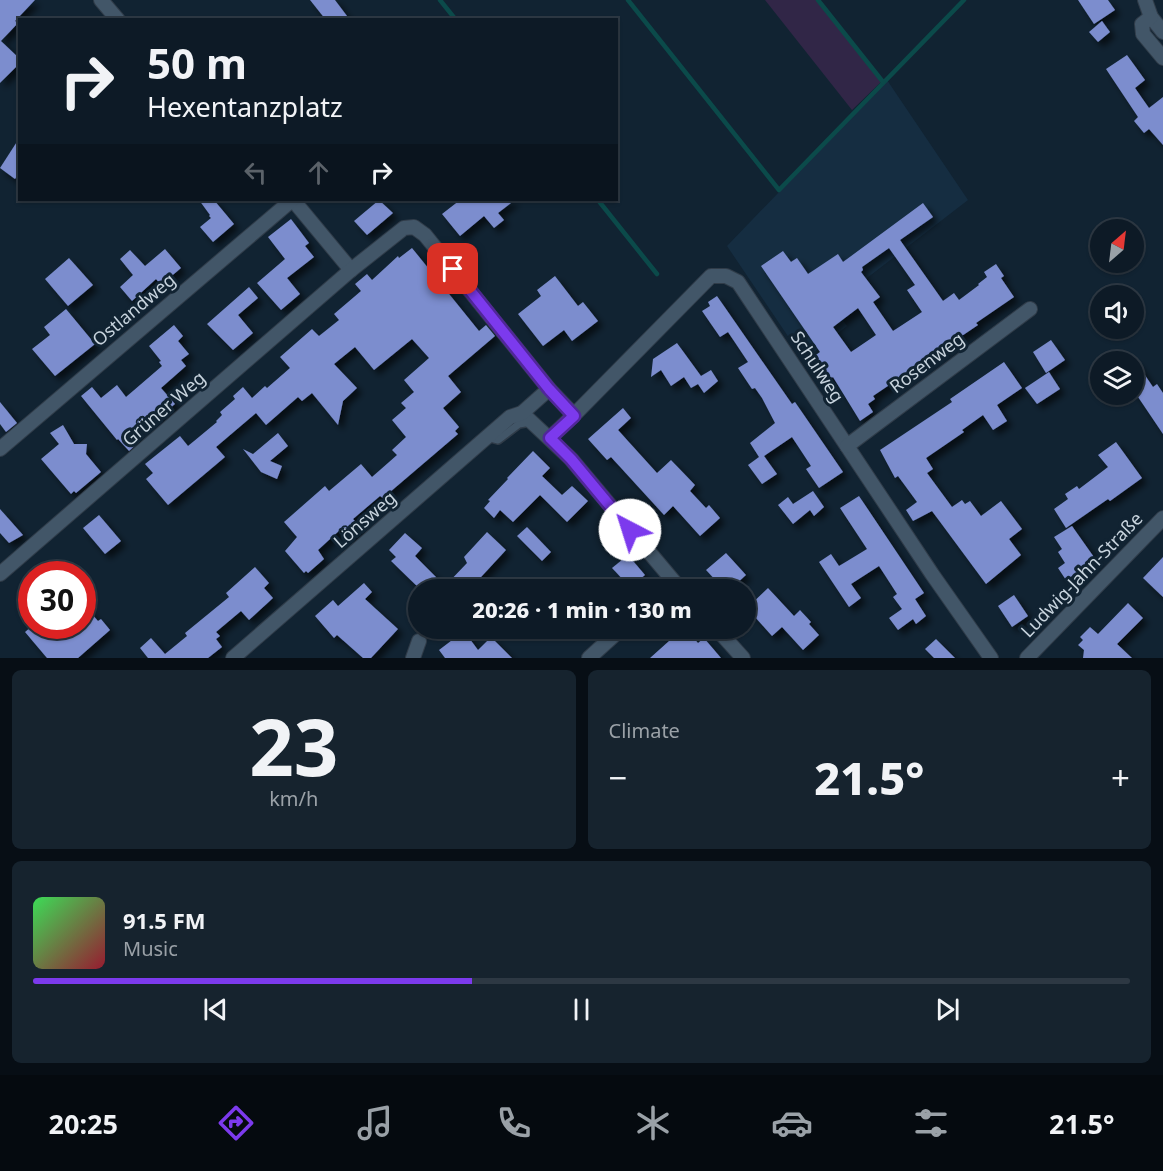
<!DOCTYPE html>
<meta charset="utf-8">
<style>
:root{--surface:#0d1a26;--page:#16232e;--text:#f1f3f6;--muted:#9aa1a7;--line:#2d3843;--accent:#7c3aed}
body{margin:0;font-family:"Noto Sans",sans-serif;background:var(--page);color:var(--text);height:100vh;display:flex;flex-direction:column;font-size:22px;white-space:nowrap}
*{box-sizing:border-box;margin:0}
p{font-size:20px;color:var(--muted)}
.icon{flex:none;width:33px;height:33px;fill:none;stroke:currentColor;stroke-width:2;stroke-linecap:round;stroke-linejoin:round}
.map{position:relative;height:658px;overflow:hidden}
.side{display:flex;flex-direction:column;gap:12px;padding:12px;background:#070e15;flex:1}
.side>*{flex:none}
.top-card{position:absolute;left:18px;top:18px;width:600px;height:183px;border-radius:0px;box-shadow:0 2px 4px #0004,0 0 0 2px var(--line);background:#0d1a26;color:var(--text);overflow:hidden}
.needle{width:39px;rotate:28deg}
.controls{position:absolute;left:1090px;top:219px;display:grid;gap:12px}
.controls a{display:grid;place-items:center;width:54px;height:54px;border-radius:50%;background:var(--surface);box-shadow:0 2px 4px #0004,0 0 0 2px var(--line);font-size:30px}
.speed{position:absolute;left:18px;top:561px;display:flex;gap:12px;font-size:30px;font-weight:700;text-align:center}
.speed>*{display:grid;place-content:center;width:78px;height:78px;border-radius:50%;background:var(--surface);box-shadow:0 2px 4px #0004,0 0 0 2px var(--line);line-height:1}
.speed .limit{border:9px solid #d22;background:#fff;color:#111}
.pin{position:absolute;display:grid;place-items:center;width:51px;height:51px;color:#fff;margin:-26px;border-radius:12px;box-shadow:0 3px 9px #0006}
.me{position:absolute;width:66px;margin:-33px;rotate:320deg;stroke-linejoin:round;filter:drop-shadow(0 0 4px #0008)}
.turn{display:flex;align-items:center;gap:21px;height:126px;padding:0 30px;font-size:27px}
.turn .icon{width:78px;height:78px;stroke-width:2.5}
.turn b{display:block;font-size:42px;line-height:51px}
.lanes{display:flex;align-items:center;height:57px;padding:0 30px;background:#0003;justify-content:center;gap:30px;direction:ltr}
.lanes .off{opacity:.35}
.big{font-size:45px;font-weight:800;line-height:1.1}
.side .card{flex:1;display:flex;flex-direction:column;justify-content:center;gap:9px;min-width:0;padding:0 21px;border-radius:9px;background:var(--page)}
.side .dial{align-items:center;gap:0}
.dial b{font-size:78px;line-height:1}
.song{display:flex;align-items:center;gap:18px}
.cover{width:72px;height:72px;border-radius:9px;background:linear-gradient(135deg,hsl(130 70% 55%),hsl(350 70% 35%))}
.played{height:6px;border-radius:3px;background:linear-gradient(90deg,var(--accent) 40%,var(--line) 40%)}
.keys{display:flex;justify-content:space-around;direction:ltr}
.heat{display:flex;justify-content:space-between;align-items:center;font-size:33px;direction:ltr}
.side .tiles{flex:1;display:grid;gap:12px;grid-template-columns:1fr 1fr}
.card:last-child{grid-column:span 2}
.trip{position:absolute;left:408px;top:579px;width:348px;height:60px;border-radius:30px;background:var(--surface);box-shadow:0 2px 4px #0004,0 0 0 2px var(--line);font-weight:800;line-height:60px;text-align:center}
.tab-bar{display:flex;height:96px;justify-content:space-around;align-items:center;background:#050a0f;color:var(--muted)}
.tab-bar .icon{width:42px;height:42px}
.tab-bar .on{color:var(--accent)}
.tab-bar b{font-size:27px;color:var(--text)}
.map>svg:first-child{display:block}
.built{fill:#152d41}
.green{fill:#312647}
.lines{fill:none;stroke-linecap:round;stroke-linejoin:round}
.stream{stroke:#0b4a4a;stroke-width:4.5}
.building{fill:#7c8dce;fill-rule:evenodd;filter:url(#shadow)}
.lane-casing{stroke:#303c49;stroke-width:10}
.street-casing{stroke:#303c49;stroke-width:16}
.lane{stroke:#425668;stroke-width:7}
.street{stroke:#425668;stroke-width:14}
.route-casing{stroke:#51269a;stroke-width:15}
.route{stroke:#7c3aed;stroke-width:10}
.labels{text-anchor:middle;stroke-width:6;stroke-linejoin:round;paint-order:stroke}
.street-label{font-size:18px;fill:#c7d3dd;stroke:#112332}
</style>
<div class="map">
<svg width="1163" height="658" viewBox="0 0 1163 658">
<defs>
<filter id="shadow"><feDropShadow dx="5" dy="5" stdDeviation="3" flood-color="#0009"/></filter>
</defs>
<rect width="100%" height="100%" fill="#112332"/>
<polygon class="built" points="887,80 968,200 832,305 847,326 804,360 727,246"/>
<polygon class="green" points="765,0 816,0 881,82 852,110"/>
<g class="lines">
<g class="stream">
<polyline points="440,0 456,20"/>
<polyline points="628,0 779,190 964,0"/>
<polyline points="818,0 883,82"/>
<polyline points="598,200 657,274"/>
</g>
</g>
<g class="building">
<polygon points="0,0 35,0 15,21 18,23 1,41 20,59 20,63 0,83"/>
<polygon points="310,0 335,0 350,20 326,20"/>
<polygon points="1078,0 1108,0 1115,10 1094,24"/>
<polygon points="1102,21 1110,32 1098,42 1089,32"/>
<polygon points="1127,55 1145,80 1135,88 1149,108 1163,97 1163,145 1149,129 1144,133 1134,121 1138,117 1106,69"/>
<polygon points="20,137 20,172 15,179 0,168"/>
<polygon points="199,200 214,200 234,224 213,242 200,227 211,218 209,216 210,215"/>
<polygon points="379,200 393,213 367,235 354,221"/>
<polygon points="460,200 515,200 498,213 504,220 494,228 484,216 460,236 442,214"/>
<path d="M923 203 933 217 900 240 943 301 954 293 959 300 979 285 978 284 987 277 984 272 996 264 1004 276 1001 278 1014 297 976 323 978 325 873 396 875 399 868 404 873 412 860 421 833 377 825 382 809 360 820 352 761 266 783 251 791 262 797 258 808 274 838 254 843 262ZM889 248 915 285 907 290 922 312 893 331 873 302 880 297 861 272 863 270 862 267ZM858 308 876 335 851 352 833 327Z"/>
<polygon points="291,219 309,243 305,246 314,257 287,278 300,294 281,310 257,283 285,259 268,237"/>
<polygon points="412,248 479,331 486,325 495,336 448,376 461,392 443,408 459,427 455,431 458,434 383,498 380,496 353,519 361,528 349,538 341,529 318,550 324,559 308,573 306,571 304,573 285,551 297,537 284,522 325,486 329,491 361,464 372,477 397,455 392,450 406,437 392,420 406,408 401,403 414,392 404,380 429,358 412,339 374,370 355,347 334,364 357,388 343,401 338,425 312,393 302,401 298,397 266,425 256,413 216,447 225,457 168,505 146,479 153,473 145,464 180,436 188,446 217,422 216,421 222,415 220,412 235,399 233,396 243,387 252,398 265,386 267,388 290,368 280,357 312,329 319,336 339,320 334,314 361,291 355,284 367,274 372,280 398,256 399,258"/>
<polygon points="165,249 181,268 161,285 156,279 132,301 120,287 133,275 120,259 130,250 145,266"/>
<polygon points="69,258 93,285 68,306 45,279"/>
<polygon points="555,276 578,306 583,302 598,321 572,341 564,330 543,346 518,314 541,296 537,290"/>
<polygon points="249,287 258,298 238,315 253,333 233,350 207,324"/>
<polygon points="717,296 792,404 795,402 843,472 819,488 806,469 811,466 792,437 764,456 777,474 762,484 748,465 759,457 750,443 775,423 762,398 755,388 752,389 738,368 748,362 728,332 720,337 702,311 710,306 708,302"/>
<polygon points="66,309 95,344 55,376 32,349 50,335 44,327"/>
<polygon points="174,325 183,336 178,341 189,354 181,360 186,366 161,388 175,404 157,419 151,412 130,430 140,441 129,451 118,439 117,440 81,396 92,387 101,398 117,385 126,397 162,366 159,362 161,361 149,346"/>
<polygon points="1051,340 1065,360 1046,373 1033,352"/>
<polygon points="677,343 701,376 711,370 718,381 704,393 698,384 691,388 684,377 671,386 661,370 651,377 653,359"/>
<polygon points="1134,359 1153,387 1157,384 1163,393 1163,434 1134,391"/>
<polygon points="1004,362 1022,388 997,405 1007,421 993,430 983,415 962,430 964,432 926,458 933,469 927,473 952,507 962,500 965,504 970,501 981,516 1001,501 1022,529 1009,539 1021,555 986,584 932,511 913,521 906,510 917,502 898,476 895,478 880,450 952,402 950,399"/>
<polygon points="1049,372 1060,389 1037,404 1025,388"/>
<polygon points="0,402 17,423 6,432 0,424"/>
<polygon points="623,408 631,418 618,430 657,473 671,460 695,485 690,491 706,508 709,505 720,518 700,536 673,506 664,515 611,457 607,460 588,439"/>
<polygon points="63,425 74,444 87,444 86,454 101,472 76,493 74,491 71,494 41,459 59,444 50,433"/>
<polygon points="278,433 288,446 270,461 282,466 277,479 261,472 243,449 253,454"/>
<polygon points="1116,442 1142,478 1110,501 1108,499 1066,528 1054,509 1068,499 1065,494 1077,486 1079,489 1108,467 1098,455"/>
<polygon points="533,451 550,468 542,476 562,495 572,486 588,501 567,522 540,495 513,522 500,510 494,518 484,508 490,501 488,500 508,479 507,478"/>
<polygon points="813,491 824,507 814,516 810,510 793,524 778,505 788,497 793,504"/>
<polygon points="859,496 924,593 915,599 926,616 916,624 913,619 898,630 889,618 902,609 893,597 897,594 879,566 851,584 861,598 849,607 819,562 831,554 839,566 867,549 840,508"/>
<polygon points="0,509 23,535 9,543 0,533"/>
<polygon points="99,515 121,541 105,554 83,528"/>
<polygon points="1072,526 1096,560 1066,580 1058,568 1065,563 1058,552 1062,549 1054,537"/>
<polygon points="527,527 551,552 542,561 517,536"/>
<polygon points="487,532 506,550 469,590 421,590 391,561 396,557 389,550 405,533 422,548 415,556 445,586 467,563 464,557"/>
<polygon points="726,553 746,575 736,584 731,578 721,586 706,570"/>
<polygon points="628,555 645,575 630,587 612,568"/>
<polygon points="1163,557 1163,597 1143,578"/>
<polygon points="255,567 269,583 264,588 273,598 249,620 241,611 216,632 220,636 216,639 222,647 208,658 148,658 140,648 151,638 165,654 187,636 185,633 229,597 226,593"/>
<polygon points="364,583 372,592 365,599 398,629 371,658 363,658 337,635 334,638 315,616 333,600 338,606"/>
<polygon points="768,588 794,616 800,610 811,622 809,624 819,635 803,650 782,627 772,636 747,608"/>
<polygon points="1014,595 1028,616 1012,627 998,606"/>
<polygon points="82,603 98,621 101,619 110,630 78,658 47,658 25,632 32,626 82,626"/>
<polygon points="1128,603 1143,618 1117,644 1132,658 1083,658 1084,650 1078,645 1083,640 1080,637 1090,627 1098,634"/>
<polygon points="658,628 685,628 698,643 704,638 721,658 650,658 669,641"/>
<polygon points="464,631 478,650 491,637 512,658 445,658 439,650"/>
<polygon points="936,639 955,658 934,658 925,649"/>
</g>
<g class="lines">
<defs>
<polyline id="lane" points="487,437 498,440 519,424 531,422"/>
<g id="street">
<polyline points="101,0 118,20"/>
<polyline points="1145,0 1151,17 1163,32"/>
<polyline points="1151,17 1142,24 1143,34 1163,58"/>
<polyline points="293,200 351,270"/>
<polyline points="522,413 571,459 681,590"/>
<polyline points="574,415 711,276 726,276 738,282 932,574 991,658"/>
<polyline points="847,446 1030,309"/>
<polyline points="0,449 292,200"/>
<polyline points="0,574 351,270 404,228 414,227 425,235 549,389"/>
<polyline points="716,628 743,658"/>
<polyline points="233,658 487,437 510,417 522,413 549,389 574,415 550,438"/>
<polyline points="413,658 419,641"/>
<polyline points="589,658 622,628"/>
<polyline points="1027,658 1163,518"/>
</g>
</defs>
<use href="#lane" class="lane-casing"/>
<use href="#street" class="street-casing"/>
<use href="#lane" class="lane"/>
<use href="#street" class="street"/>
</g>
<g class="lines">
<defs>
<polyline id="route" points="453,269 549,389 574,416 550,438 571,459 630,530"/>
</defs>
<use href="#route" class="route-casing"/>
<use href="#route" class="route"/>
</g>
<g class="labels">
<g class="street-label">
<text transform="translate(134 310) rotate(-40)" y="6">Ostlandweg</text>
<text transform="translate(927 363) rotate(-37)" y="6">Rosenweg</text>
<text transform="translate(817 367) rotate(57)" y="6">Schulweg</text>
<text transform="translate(164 409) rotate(-41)" y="6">Grüner Weg</text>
<text transform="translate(365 520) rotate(-41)" y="6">Lönsweg</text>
<text transform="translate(1082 575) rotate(-46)" y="6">Ludwig-Jahn-Straße</text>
</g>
</g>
</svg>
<div class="controls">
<a><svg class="needle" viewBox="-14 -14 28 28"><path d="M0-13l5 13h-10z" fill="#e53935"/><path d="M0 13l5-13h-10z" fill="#9aa1a7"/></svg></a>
<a><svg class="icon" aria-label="sound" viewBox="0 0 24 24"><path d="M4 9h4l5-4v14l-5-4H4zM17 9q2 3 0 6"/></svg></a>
<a><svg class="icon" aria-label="layers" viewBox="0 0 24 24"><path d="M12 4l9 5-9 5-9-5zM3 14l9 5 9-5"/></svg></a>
</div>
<div class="speed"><div class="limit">30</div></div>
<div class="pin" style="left:453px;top:269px;background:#d93025"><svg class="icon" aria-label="arrive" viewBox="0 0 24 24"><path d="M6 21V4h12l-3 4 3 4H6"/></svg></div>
<svg class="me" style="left:630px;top:530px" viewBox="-20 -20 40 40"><circle r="19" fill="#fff"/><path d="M0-13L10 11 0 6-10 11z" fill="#7c3aed"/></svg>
<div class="trip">20:26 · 1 min · 130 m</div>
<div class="top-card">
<div class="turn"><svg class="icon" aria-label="right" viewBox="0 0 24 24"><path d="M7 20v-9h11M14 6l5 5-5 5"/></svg><div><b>50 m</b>Hexentanzplatz</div></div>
<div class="lanes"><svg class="icon off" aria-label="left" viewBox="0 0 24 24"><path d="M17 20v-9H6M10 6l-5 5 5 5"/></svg><svg class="icon off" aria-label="ahead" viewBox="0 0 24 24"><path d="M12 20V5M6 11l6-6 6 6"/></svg><svg class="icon" aria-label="right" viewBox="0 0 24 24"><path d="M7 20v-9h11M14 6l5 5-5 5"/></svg></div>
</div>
</div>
<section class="side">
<div class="tiles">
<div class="card dial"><b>23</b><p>km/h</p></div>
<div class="card"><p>Climate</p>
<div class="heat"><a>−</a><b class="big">21.5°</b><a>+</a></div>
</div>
<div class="card">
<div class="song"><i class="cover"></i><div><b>91.5 FM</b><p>Music</p></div></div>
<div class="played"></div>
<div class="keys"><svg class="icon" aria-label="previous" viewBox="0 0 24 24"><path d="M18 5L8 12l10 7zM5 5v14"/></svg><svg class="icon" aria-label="pause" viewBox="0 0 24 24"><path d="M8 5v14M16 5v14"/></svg><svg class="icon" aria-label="next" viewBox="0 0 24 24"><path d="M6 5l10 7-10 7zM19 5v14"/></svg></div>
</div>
</div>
</section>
<nav class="tab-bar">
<b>20:25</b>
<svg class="icon on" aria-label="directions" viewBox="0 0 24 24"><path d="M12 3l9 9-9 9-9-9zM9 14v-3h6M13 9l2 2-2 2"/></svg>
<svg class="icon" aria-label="music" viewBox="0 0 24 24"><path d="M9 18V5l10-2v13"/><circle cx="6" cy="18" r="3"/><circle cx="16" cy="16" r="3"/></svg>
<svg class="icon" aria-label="phone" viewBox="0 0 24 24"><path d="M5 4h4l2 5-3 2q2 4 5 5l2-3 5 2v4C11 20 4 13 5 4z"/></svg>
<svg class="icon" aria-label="climate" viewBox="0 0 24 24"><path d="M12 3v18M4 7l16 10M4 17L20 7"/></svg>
<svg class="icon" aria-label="car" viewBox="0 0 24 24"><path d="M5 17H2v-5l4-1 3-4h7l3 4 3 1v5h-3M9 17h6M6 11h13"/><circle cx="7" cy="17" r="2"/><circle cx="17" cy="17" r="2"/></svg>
<svg class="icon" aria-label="filters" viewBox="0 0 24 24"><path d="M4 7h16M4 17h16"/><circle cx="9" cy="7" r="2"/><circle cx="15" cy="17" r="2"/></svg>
<b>21.5°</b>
</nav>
